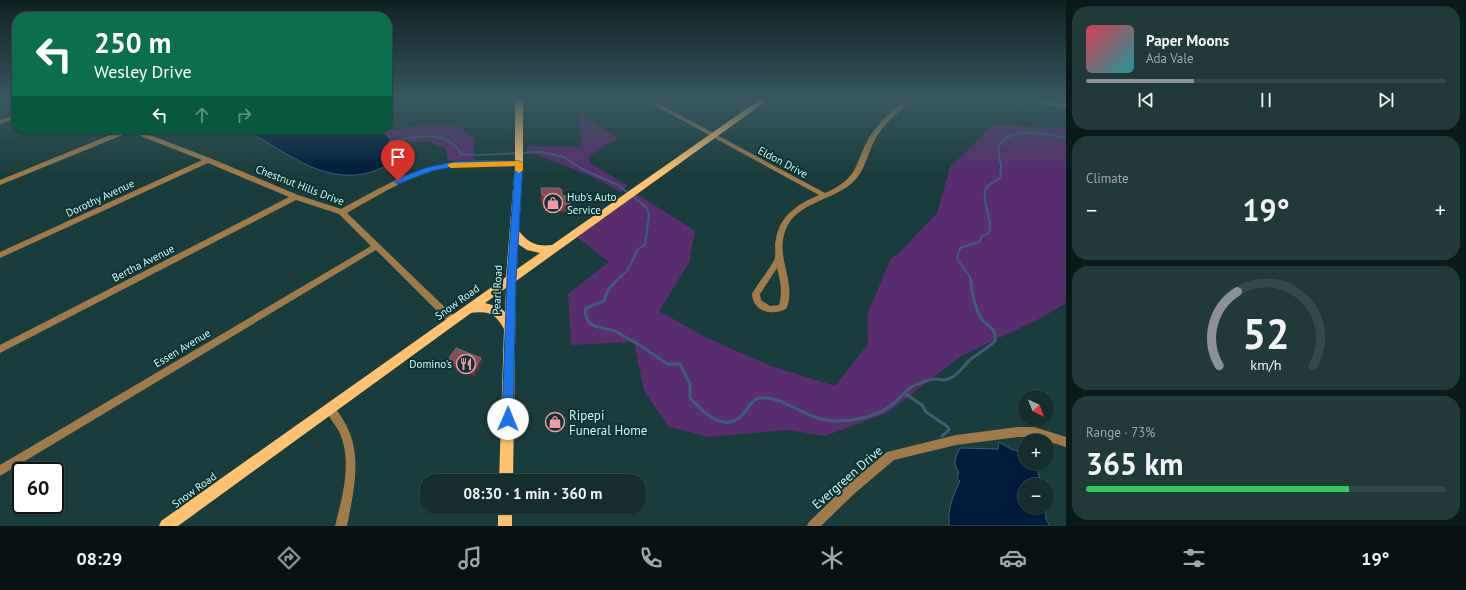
<!DOCTYPE html>
<meta charset="utf-8">
<style>
:root{--surface:#132e2d;--page:#203a39;--text:#f1f3f6;--muted:#9da8aa;--line:#324a49;--accent:#8c9099}
body{margin:0;font-family:"PT Sans",sans-serif;background:var(--page);color:var(--text);height:100vh;display:flex;flex-direction:column;font-size:15px;white-space:nowrap}
*{box-sizing:border-box;margin:0}
p{font-size:13px;color:var(--muted)}
.icon{flex:none;width:22px;height:22px;fill:none;stroke:currentColor;stroke-width:2;stroke-linecap:round;stroke-linejoin:round}
.map{position:relative;flex:1;overflow:hidden}
.side{display:flex;flex-direction:column;gap:6px;padding:6px;background:#0a1919;width:400px}
.side>*{flex:none}
.hud{position:absolute;left:12px;top:12px;width:380px;height:122px;border-radius:16px;box-shadow:0 1px 3px #0004,0 0 0 1px var(--line);background:#0b6e4f;color:#fff;overflow:hidden}
.needle{width:26px;rotate:137deg}
.tools{position:absolute;left:1018px;top:390px;display:grid;gap:8px}
.tools a{display:grid;place-items:center;width:36px;height:36px;border-radius:50%;background:var(--surface);box-shadow:0 1px 3px #0004,0 0 0 1px var(--line);font-size:20px}
.speed{position:absolute;left:12px;top:462px;display:flex;gap:8px;font-size:20px;font-weight:700;text-align:center}
.speed>*{display:grid;place-content:center;width:52px;height:52px;border-radius:50%;background:var(--surface);box-shadow:0 1px 3px #0004,0 0 0 1px var(--line);line-height:1}
.speed .limit{border:2px solid #111;border-radius:6px;background:#fff;color:#111}
.pin{position:absolute;display:grid;place-items:center;width:34px;height:34px;color:#fff;margin:-41px -17px;border-radius:50% 50% 50% 0;rotate:-45deg;box-shadow:0 0 4px #0007}
.pin .icon{rotate:45deg}
.me{position:absolute;width:44px;margin:-22px;rotate:1deg;stroke-linejoin:round;filter:drop-shadow(0 0 3px #0008)}
.turn{display:flex;align-items:center;gap:14px;height:84px;padding:0 16px;font-size:18px}
.turn .icon{width:52px;height:52px;stroke-width:2.5}
.turn b{display:block;font-size:28px;line-height:34px}
.lanes{display:flex;align-items:center;height:38px;padding:0 16px;background:#0003;justify-content:center;gap:20px;direction:ltr}
.lanes .off{opacity:.35}
.big{font-size:30px;font-weight:700;line-height:1.1}
.side .card{flex:1;display:flex;flex-direction:column;justify-content:center;gap:6px;min-width:0;padding:0 14px;border-radius:16px;background:var(--page)}
.side .dial{align-items:center;gap:0}
.dial svg{height:104px;overflow:visible;fill:none;stroke:var(--line);stroke-width:7;stroke-linecap:round;text-anchor:middle}
.dial text{fill:var(--text);stroke:none}
.song{display:flex;align-items:center;gap:12px}
.cover{width:48px;height:48px;border-radius:6px;background:linear-gradient(135deg,hsl(350 70% 55%),hsl(180 70% 35%))}
.played{height:4px;border-radius:2px;background:linear-gradient(90deg,var(--accent) 30%,var(--line) 30%)}
.keys{display:flex;justify-content:space-around;direction:ltr}
.heat{display:flex;justify-content:space-between;align-items:center;font-size:22px;direction:ltr}
.charge{height:6px;border-radius:3px;background:linear-gradient(90deg,#34c759 73%,var(--line) 0)}
.trip{position:absolute;left:420px;top:474px;width:226px;height:40px;border-radius:16px;background:var(--surface);box-shadow:0 1px 3px #0004,0 0 0 1px var(--line);font-weight:700;line-height:40px;text-align:center}
.menu{display:flex;height:64px;justify-content:space-around;align-items:center;background:#081212;color:var(--muted)}
.menu .icon{width:28px;height:28px}
.menu .selected{color:var(--accent)}
.menu b{font-size:18px;color:var(--text)}
main{display:flex;flex:1;min-height:0}
.map>svg:first-child{display:block}
.green{fill:#592d6e}
.water{fill:#001b3c;stroke:#3c5e75}
.lines{fill:none;stroke-linecap:round;stroke-linejoin:round}
.stream-far1{stroke:#3c5e75;stroke-width:2}
.stream{stroke:#3c5e75;stroke-width:3}
.street{fill:#a07b49;fill-rule:evenodd}
.primary{fill:#ffc26e;fill-rule:evenodd}
.wall{fill:#783943}
.shaded-wall{fill:#4e3238}
.building{fill:#814e56;stroke:#8c6970}
.route{fill:#1a73e8;stroke:#114b97}
.slow{fill:#f59e0b}
.labels{text-anchor:middle;stroke-width:4;stroke-linejoin:round;paint-order:stroke}
.street-label{font-size:11px;fill:#c9fbf9;stroke:#0e3232}
.poi-label{font-size:11px;fill:#c9fbf9;stroke:#0e3232;text-anchor:start}
.near-poi-label{font-size:13px;fill:#c9fbf9;stroke:#0e3232;text-anchor:start}
.near-street-label{font-size:13px;fill:#c9fbf9;stroke:#0e3232}
</style>
<main>
<div class="map">
<svg width="1066" height="526" viewBox="0 0 1066 526">
<rect width="100%" height="100%" fill="#193d3c"/>
<g class="green">
<path d="M579 114 618 138 589 156 590 163 628 186 620 192C591 174 559 163 527 152V146L581 147Z"/>
<polygon points="424,124 456,125 474,138 474,160 448,161 446,149 428,141 393,143 387,135 375,130 400,129"/>
<polygon points="993,125 1066,128 1066,303 1039,319 961,356 887,413 825,436 787,430 709,437 669,427 644,391 634,342 571,345 568,294 609,262 577,237 637,194 695,231 689,263 659,311 705,337 771,366 835,386 868,344 867,315 891,258 900,252 937,213 950,167"/>
</g>
<g class="water">
<path d="M245 129H367L375 130 387 135 393 143 396 152 393 162C337 196 294 157 245 129Z"/>
<path d="M999 442 1011 449 1025 453V463H1036L1041 485H1025V507H1045L1046 519 1050 526H949C948 507 952 498 960 481L957 478 959 472C952 464 956 456 960 448L998 449Z"/>
</g>
<g class="lines">
<g class="stream-far1">
<path d="M389 142C412 137 447 128 461 154L480 155 540 152 564 157 582 169 618 185 647 208 649 215 645 245 638 249 627 271 615 282"/>
<path d="M971 282 970 277 957 259 960 248 979 242 982 236 989 233C994 218 979 199 987 187 990 183 996 181 1000 178 1000 174 1001 170 1001 165 1000 160 997 152 999 147 1006 125 1050 134 1066 138"/>
</g>
<g class="stream">
<path d="M616 281 608 290 604 301 586 308 585 313 588 321 594 326 615 331 641 346 667 364H680L690 384V398C704 413 726 436 745 412 749 406 753 399 760 398 784 396 803 417 826 420 847 423 876 418 893 404 900 398 905 391 913 386 920 383 928 379 936 379 941 379 944 381 948 379 958 376 963 366 971 359 979 353 988 348 995 341 997 326 986 328 981 318 975 308 972 293 971 281"/>
<polyline points="904,393 922,405 926,412 948,427 949,430 942,436"/>
</g>
<g class="street">
<path d="M645 100H652L825 193C861 177 853 165 870 136 879 122 892 111 904 100H911C901 111 888 120 879 133 868 148 867 170 852 183 832 201 797 202 786 229 774 257 798 284 786 309 772 316 753 312 752 294 756 286 774 263 775 258 776 252 774 245 776 239 780 215 798 204 819 195ZM777 268C780 280 783 292 779 305L770 306 761 300 760 294Z"/>
<polygon points="1027,100 1041,100 1066,104 1066,108 1030,102"/>
<polygon points="17,114 17,118 0,124 0,120"/>
<path d="M125 129H134L210 158 298 195 341 209C374 191 406 172 442 164 467 159 493 161 519 161L522 163 519 165C493 165 467 163 442 169 408 176 377 196 347 213L456 318 457 321 456 324 453 325 450 324 376 250 0 476V465L371 246 339 214 296 200 0 353V345L289 197 208 163 0 258V252L202 160 130 132 0 185V180Z"/>
<path d="M330 404C335 407 339 413 342 418 364 451 354 490 347 526H335C342 498 351 467 342 439 339 428 330 420 325 409L327 406Z"/>
<polygon points="1018,427 1034,427 1066,437 1066,447 1034,437 1018,437 956,445 894,460 855,493 821,526 807,526 809,522 847,485 887,452 956,435"/>
</g>
<g class="primary">
<path d="M515 100H523V163L519 231C528 243 537 247 552 245L759 100H768L516 281 513 481H499L504 329C495 313 489 311 471 313L178 526H159L161 521 506 277 515 163ZM518 244 527 250 540 253 517 269ZM506 288 505 312 499 307 485 303Z"/>
<rect x="498" y="507" width="14" height="19"/>
</g>
</g>
<g class="wall">
<polygon points="541,188 562,196 570,204 569,212 545,211 544,203 541,202"/>
<polygon points="481,358 482,363 475,376 449,365 448,360"/>
</g>
<polygon class="shaded-wall" points="481,358 482,363 475,376 474,371"/>
<g class="building">
<polygon points="541,188 559,188 562,190 562,196 570,196 570,204 545,204 545,195 542,195"/>
<polygon points="456,348 481,358 474,371 448,360"/>
</g>
<linearGradient id="sky" x2="0" y2="1"><stop stop-color="#0e2221"/><stop offset="0.57" stop-color="#385761"/><stop offset="1" stop-color="#385761" stop-opacity="0"/></linearGradient>
<rect width="1066" height="174" fill="url(#sky)"/>
<polygon class="route" points="458,161 519,161 523,163 516,279 513,419 512,423 508,424 504,423 502,419 507,279 515,166 458,166 432,171 398,184 394,181 396,179 428,167"/>
<polygon class="slow" points="519,161 523,163 523,170 519,173 515,170 515,166 451,168 447,165 451,163"/>
<defs>
<symbol id="shop-ring" viewBox="-11 -11 22 22"><circle r="9.5" fill="#0e3232" stroke="#f49aa3" stroke-width="1.5"/><path d="M-5-2.5h2.3a2.7 3.5 0 0 1 5.4 0H5L5.5 6h-11ZM-1.5-2.5h3a1.5 2.3 0 0 0-3 0Z" fill="#f49aa3"/></symbol>
<symbol id="restaurant-ring" viewBox="-11 -11 22 22"><circle r="9.5" fill="#0e3232" stroke="#f49aa3" stroke-width="1.5"/><path d="M-5-6h1v4h1v-4h1v4h1v-4h1v5L-1.5 .5V6h-2V.5L-5-1ZM5-6V6H3V1.5H1.5Q1.5-4 5-6Z" fill="#f49aa3"/></symbol>
</defs>
<g fill-rule="evenodd">
<use href="#shop-ring" x="542" y="192" width="22" height="22"/>
<use href="#restaurant-ring" x="455" y="353" width="22" height="22"/>
<use href="#shop-ring" x="544" y="411" width="22" height="22"/>
</g>
<g class="labels">
<g class="street-label">
<text transform="translate(783 162) rotate(28)" y="4">Eldon Drive</text>
<text transform="translate(300 185) rotate(21)" y="4">Chestnut Hills Drive</text>
<text transform="translate(100 198) rotate(-25)" y="4">Dorothy Avenue</text>
<text transform="translate(143 263) rotate(-27)" y="4">Bertha Avenue</text>
<text transform="translate(497 290) rotate(-88)" y="4">Pearl Road</text>
<text transform="translate(457 302) rotate(-36)" y="4">Snow Road</text>
<text transform="translate(182 348) rotate(-31)" y="4">Essen Avenue</text>
<text transform="translate(194 490) rotate(-36)" y="4">Snow Road</text>
</g>
<g class="poi-label">
<text x="567" y="201">Hub's Auto<tspan x="567" dy="13">Service</tspan></text>
<text x="452" y="368" text-anchor="end">Domino's</text>
</g>
<g class="near-poi-label">
<text x="569" y="420">Ripepi<tspan x="569" dy="15">Funeral Home</tspan></text>
</g>
<g class="near-street-label">
<text transform="translate(847 477) rotate(-41)" y="5">Evergreen Drive</text>
</g>
</g>
</svg>
<div class="tools">
<a><svg class="needle" viewBox="-14 -14 28 28"><path d="M0-13l5 13h-10z" fill="#e53935"/><path d="M0 13l5-13h-10z" fill="#9da8aa"/></svg></a>
<a>+</a>
<a>−</a>
</div>
<div class="speed"><div class="limit">60</div></div>
<div class="pin" style="left:398px;top:181px;background:#d93025"><svg class="icon" aria-label="arrive" viewBox="0 0 24 24"><path d="M6 21V4h12l-3 4 3 4H6"/></svg></div>
<svg class="me" style="left:508px;top:419px" viewBox="-20 -20 40 40"><circle r="19" fill="#fff"/><path d="M0-13L10 11 0 6-10 11z" fill="#1a73e8"/></svg>
<div class="trip">08:30 · 1 min · 360 m</div>
<div class="hud">
<div class="turn"><svg class="icon" aria-label="left" viewBox="0 0 24 24"><path d="M17 20v-9H6M10 6l-5 5 5 5"/></svg><div><b>250 m</b>Wesley Drive</div></div>
<div class="lanes"><svg class="icon" aria-label="left" viewBox="0 0 24 24"><path d="M17 20v-9H6M10 6l-5 5 5 5"/></svg><svg class="icon off" aria-label="ahead" viewBox="0 0 24 24"><path d="M12 20V5M6 11l6-6 6 6"/></svg><svg class="icon off" aria-label="right" viewBox="0 0 24 24"><path d="M7 20v-9h11M14 6l5 5-5 5"/></svg></div>
</div>
</div>
<section class="side">
<div class="card">
<div class="song"><i class="cover"></i><div><b>Paper Moons</b><p>Ada Vale</p></div></div>
<div class="played"></div>
<div class="keys"><svg class="icon" aria-label="previous" viewBox="0 0 24 24"><path d="M18 5L8 12l10 7zM5 5v14"/></svg><svg class="icon" aria-label="pause" viewBox="0 0 24 24"><path d="M8 5v14M16 5v14"/></svg><svg class="icon" aria-label="next" viewBox="0 0 24 24"><path d="M6 5l10 7-10 7zM19 5v14"/></svg></div>
</div>
<div class="card"><p>Climate</p>
<div class="heat"><a>−</a><b class="big">19°</b><a>+</a></div>
</div>
<div class="card dial"><svg viewBox="0 0 100 80">
<path d="M14 69A42 42 0 1 1 86 69"/>
<path d="M14 69A42 42 0 0 1 28 12" stroke="#8c9099"/>
<text x="50" y="56" font-size="32" font-weight="700">52</text>
<text x="50" y="72" font-size="11">km/h</text>
</svg></div>
<div class="card"><p>Range · 73%</p><b class="big">365 km</b><div class="charge"></div></div>
</section>
</main>
<nav class="menu">
<b>08:29</b>
<svg class="icon selected" aria-label="directions" viewBox="0 0 24 24"><path d="M12 3l9 9-9 9-9-9zM9 14v-3h6M13 9l2 2-2 2"/></svg>
<svg class="icon" aria-label="music" viewBox="0 0 24 24"><path d="M9 18V5l10-2v13"/><circle cx="6" cy="18" r="3"/><circle cx="16" cy="16" r="3"/></svg>
<svg class="icon" aria-label="phone" viewBox="0 0 24 24"><path d="M5 4h4l2 5-3 2q2 4 5 5l2-3 5 2v4C11 20 4 13 5 4z"/></svg>
<svg class="icon" aria-label="climate" viewBox="0 0 24 24"><path d="M12 3v18M4 7l16 10M4 17L20 7"/></svg>
<svg class="icon" aria-label="car" viewBox="0 0 24 24"><path d="M5 17H2v-5l4-1 3-4h7l3 4 3 1v5h-3M9 17h6M6 11h13"/><circle cx="7" cy="17" r="2"/><circle cx="17" cy="17" r="2"/></svg>
<svg class="icon" aria-label="filters" viewBox="0 0 24 24"><path d="M4 7h16M4 17h16"/><circle cx="9" cy="7" r="2"/><circle cx="15" cy="17" r="2"/></svg>
<b>19°</b>
</nav>
